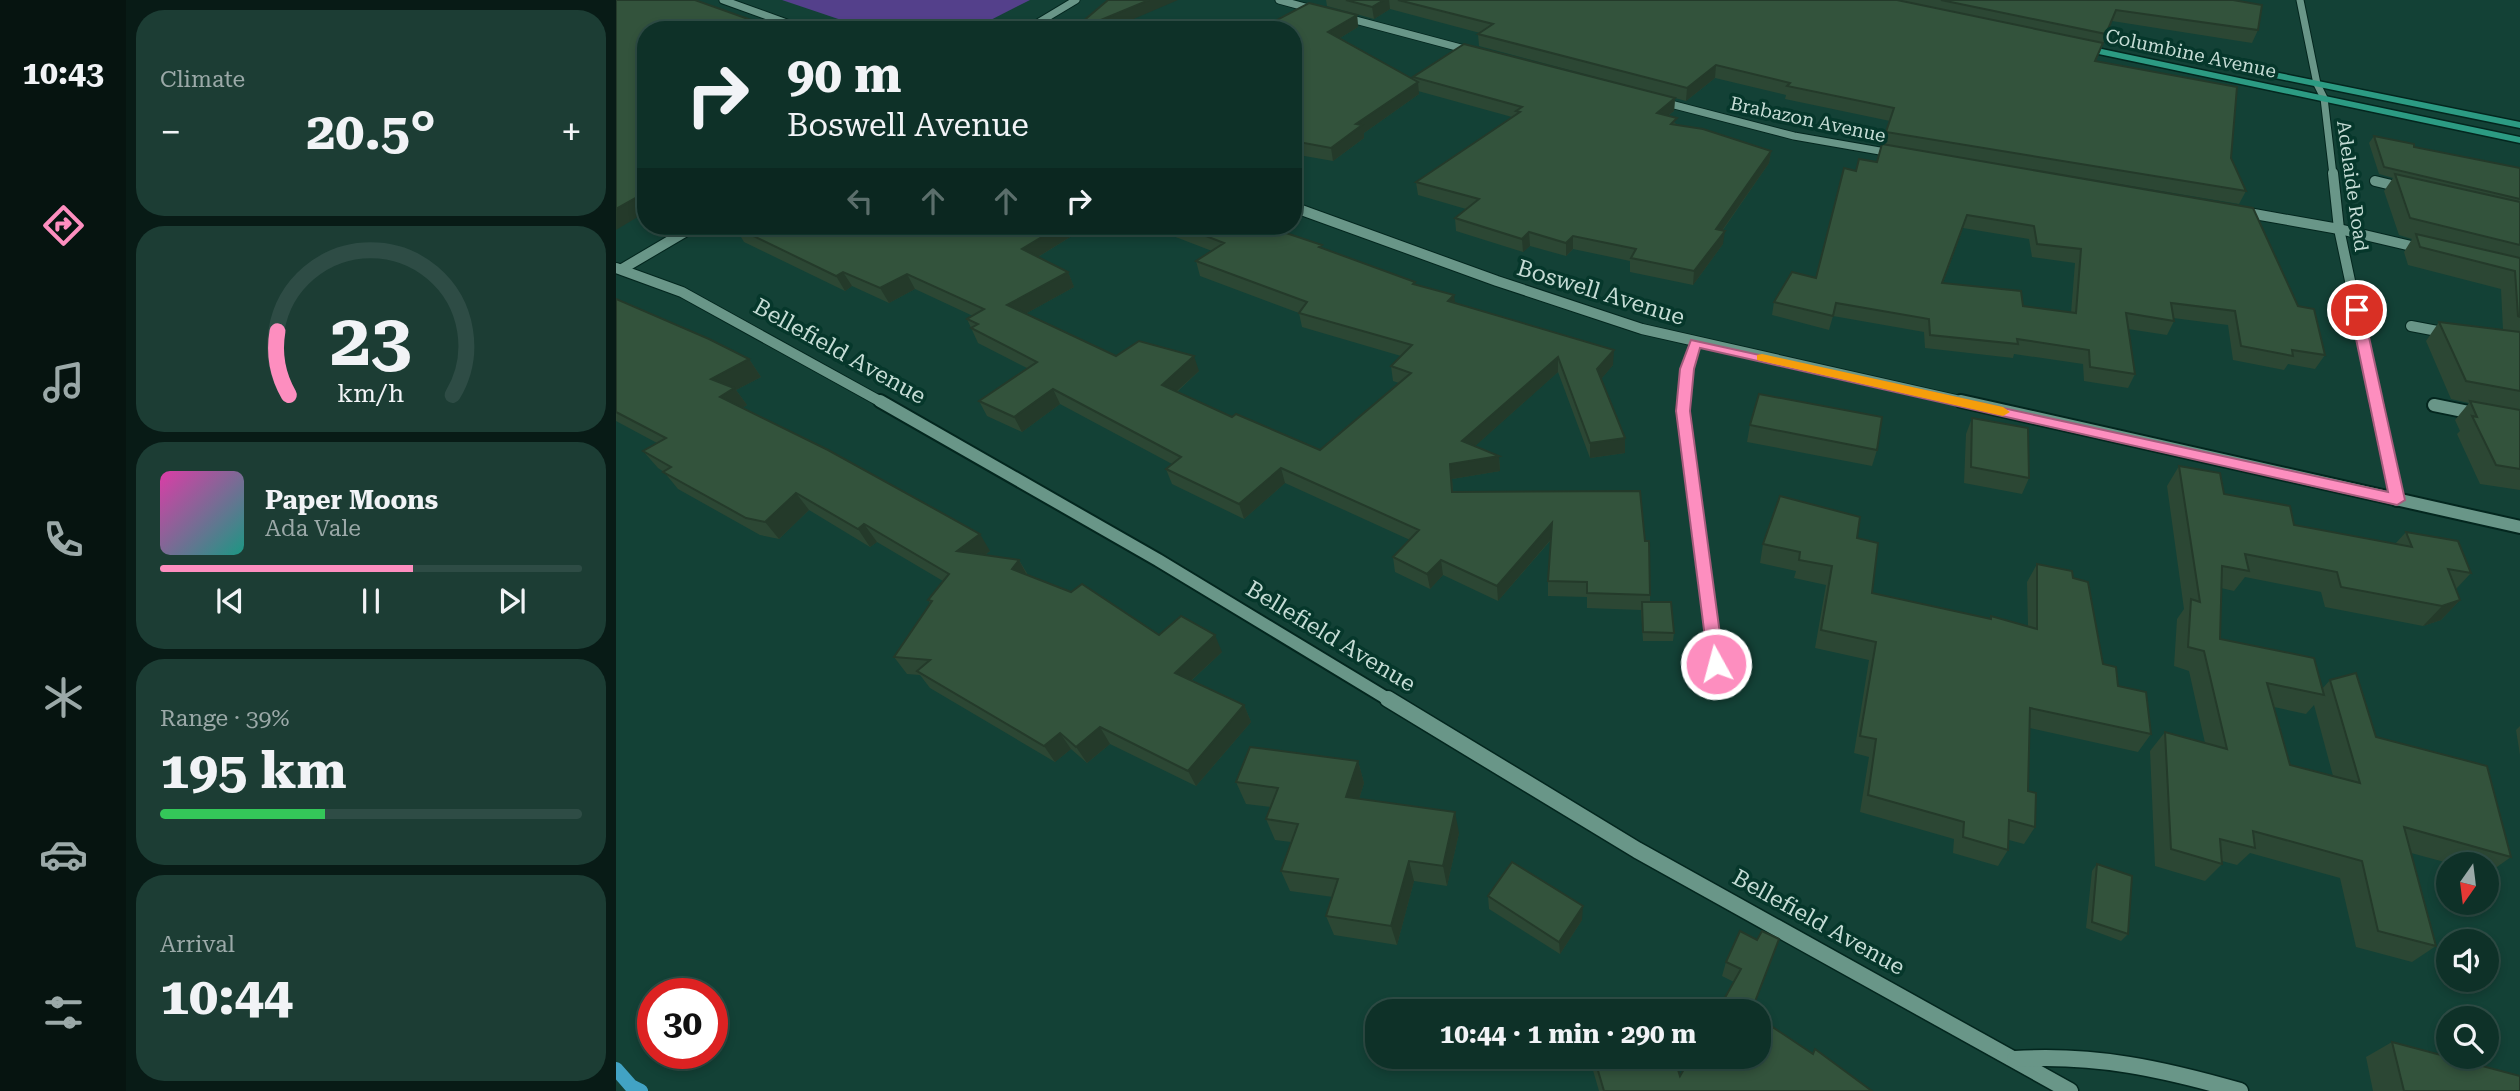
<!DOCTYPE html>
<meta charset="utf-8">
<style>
:root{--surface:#0e3128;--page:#1c3d34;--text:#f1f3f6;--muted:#9ba9a8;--line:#2e4c45;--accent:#fd8ebf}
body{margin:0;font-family:"Roboto Serif",serif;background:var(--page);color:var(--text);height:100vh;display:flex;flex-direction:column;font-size:26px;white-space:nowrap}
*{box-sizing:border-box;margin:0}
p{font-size:23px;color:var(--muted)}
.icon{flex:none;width:38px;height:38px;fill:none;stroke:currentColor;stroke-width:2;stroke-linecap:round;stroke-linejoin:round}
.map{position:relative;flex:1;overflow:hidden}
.drawer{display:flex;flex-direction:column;gap:10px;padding:10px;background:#081b16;width:490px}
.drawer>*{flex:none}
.banner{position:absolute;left:21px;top:21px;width:665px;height:214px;border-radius:28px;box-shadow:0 4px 10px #0003,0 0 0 2px var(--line);background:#0e3128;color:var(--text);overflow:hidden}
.needle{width:46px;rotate:194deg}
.buttons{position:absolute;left:1820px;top:852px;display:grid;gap:14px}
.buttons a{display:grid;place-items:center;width:63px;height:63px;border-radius:50%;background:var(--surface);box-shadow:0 4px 10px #0003,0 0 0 2px var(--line);font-size:35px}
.speed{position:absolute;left:21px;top:978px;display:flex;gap:14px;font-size:35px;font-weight:700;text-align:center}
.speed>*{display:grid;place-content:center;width:91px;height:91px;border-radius:50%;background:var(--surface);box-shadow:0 4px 10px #0003,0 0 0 2px var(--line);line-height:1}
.speed .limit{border:10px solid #d22;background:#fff;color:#111}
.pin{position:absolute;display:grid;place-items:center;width:60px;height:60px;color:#fff;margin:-30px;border:4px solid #fff;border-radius:50%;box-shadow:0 2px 7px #0007}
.me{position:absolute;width:77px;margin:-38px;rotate:353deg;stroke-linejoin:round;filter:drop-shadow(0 0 5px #0008)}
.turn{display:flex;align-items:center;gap:24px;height:147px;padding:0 35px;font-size:32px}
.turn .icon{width:91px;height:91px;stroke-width:2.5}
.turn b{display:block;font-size:49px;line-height:60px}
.lanes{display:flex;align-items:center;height:66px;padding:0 35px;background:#0003;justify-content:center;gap:35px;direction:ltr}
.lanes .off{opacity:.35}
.big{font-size:52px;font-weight:700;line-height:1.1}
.drawer .card{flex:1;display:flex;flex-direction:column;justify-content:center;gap:10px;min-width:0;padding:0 24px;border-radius:28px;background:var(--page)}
.drawer .dial{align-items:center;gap:0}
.dial svg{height:182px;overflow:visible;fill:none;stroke:var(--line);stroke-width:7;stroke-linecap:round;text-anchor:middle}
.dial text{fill:var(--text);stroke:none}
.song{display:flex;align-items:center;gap:21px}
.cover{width:84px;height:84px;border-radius:10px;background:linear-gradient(135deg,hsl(320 70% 55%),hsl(170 70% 35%))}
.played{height:7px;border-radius:4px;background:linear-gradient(90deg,var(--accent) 60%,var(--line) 60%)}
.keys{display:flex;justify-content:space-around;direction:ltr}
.heat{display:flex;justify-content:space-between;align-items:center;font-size:38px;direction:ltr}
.charge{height:10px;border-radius:5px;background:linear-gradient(90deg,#34c759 39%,var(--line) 0)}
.trip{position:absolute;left:749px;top:999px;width:406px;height:70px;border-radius:28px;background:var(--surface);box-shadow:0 4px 10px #0003,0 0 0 2px var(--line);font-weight:700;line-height:70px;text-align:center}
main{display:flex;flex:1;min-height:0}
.tabs{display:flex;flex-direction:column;width:126px;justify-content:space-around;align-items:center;background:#061410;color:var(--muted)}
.tabs .icon{width:49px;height:49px}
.tabs .active{color:var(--accent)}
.tabs b{font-size:32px;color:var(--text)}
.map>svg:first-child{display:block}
.green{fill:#54408b}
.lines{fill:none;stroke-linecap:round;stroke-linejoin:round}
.stream{stroke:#42a3c4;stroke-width:14}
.minor-far3-casing{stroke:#03261e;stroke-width:9}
.minor-far2-casing{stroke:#03261e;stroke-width:12}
.minor-far1-casing{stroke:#03261e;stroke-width:16}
.minor-casing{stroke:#03261e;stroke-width:19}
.major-casing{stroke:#03261e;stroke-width:3}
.minor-far3{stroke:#699688;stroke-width:7}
.minor-far2{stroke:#699688;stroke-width:10}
.minor-far1{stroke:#699688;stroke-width:12}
.minor{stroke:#699688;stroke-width:16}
.major{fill:#2c9b83;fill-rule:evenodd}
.wall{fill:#2c4734;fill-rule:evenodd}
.shaded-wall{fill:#243a2a}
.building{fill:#33533c;stroke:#243a2a;stroke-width:2;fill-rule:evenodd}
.route{fill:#fd8ebf;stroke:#a45c7c;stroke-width:2}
.slow{fill:#f59e0b}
.labels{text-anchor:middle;stroke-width:7;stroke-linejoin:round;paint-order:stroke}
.far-street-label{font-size:19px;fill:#c5dcd5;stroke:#06372b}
.street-label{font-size:23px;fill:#c5dcd5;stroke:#06372b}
</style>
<main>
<nav class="tabs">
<b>10:43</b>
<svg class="icon active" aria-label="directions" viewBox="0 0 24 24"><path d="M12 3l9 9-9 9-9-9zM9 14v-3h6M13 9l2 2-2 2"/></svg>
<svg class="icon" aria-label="music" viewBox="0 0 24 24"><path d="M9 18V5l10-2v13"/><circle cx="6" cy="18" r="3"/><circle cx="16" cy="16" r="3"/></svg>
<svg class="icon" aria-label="phone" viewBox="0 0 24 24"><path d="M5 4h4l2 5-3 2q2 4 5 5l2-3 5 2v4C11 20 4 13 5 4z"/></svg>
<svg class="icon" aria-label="climate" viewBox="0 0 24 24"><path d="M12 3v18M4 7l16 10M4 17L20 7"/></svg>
<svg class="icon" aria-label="car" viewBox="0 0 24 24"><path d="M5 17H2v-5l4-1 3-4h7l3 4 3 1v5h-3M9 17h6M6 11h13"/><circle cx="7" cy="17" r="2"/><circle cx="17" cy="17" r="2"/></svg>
<svg class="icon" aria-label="filters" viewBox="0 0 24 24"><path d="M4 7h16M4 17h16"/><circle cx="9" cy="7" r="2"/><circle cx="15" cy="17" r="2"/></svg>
</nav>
<section class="drawer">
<div class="card"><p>Climate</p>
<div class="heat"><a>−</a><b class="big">20.5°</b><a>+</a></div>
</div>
<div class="card dial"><svg viewBox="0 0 100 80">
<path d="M14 69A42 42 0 1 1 86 69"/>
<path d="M14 69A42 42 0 0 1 9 41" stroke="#fd8ebf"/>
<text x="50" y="56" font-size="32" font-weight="700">23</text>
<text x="50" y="72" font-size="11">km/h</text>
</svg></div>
<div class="card">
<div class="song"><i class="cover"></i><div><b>Paper Moons</b><p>Ada Vale</p></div></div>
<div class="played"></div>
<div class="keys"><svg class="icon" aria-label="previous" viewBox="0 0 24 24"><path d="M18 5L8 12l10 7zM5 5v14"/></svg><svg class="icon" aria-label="pause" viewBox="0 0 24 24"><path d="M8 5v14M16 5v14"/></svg><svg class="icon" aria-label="next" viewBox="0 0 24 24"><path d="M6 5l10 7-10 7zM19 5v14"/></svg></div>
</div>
<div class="card"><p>Range · 39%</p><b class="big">195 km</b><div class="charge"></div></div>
<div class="card"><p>Arrival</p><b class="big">10:44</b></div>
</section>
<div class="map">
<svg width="1904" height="1091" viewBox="0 0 1904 1091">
<rect width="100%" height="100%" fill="#134136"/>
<polygon class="green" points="166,0 414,0 355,30 255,30"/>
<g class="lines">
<polyline class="stream" points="0,1069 15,1086 25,1091"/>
<defs>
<g id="minor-far3">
<polyline points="107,0 190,30"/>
<polyline points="663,0 700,10"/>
<polyline points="1684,0 1701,84 1708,98 1717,175"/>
<polyline points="728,17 856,51"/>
<polyline points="410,30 460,0"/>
<polyline points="1043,101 1178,136 1281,154"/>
</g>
<g id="minor-far2">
<polyline points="1717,173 1723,229 1760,403"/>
<polyline points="1759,181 1788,188"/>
<polyline points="677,207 881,281 1026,329 1353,403"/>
<polyline points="1627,212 1723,229 1808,249"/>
<polyline points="0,268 66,292 267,403"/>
<polyline points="6,269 79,226"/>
<polyline points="1795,326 1832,333"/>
<polyline points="1068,403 1071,369 1079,343"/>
</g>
<g id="minor-far1">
<polyline points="264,401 542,560 775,701"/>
<polyline points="1068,401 1067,411 1100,664"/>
<polyline points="1345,401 1904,527"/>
<polyline points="1760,401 1781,500"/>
<polyline points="1818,405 1862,414"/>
</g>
<g id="minor">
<polyline points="772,699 1021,850 1454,1091"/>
<path d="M1399 1059C1480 1054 1547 1069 1624 1091"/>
</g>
<g id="major">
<polygon points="1462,44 1904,137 1904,143 1459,49 1457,47"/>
<polygon points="1653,71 1904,122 1904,128 1649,76 1649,72"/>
</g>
</defs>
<use href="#minor-far3" class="minor-far3-casing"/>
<use href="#minor-far2" class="minor-far2-casing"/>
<use href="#minor-far1" class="minor-far1-casing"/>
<use href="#minor" class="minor-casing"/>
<use href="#major" class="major-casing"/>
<use href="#minor-far3" class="minor-far3"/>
<use href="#minor-far2" class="minor-far2"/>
<use href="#minor-far1" class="minor-far1"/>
<use href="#minor" class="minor"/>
<use href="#major" class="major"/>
</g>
<g class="wall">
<path d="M710 0H1617L1642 30 1636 43 1496 21 1480 61 1615 158 1630 191 1623 204 1454 176 1682 306 1709 355 1699 369 1672 364 1668 370 1617 360 1612 325 1557 318 1558 321 1551 335 1512 329 1519 374 1512 388 1468 381 1467 364 1398 354 1397 358 1309 348 1308 332 1217 316 1213 330 1156 315 1158 302 1200 278 1240 171 1261 162 1267 144 1274 121 1169 99 1170 95 1099 78 1070 101 1059 98 1058 111 1052 116 1061 125 1155 151 1153 163 1107 230V244L1077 285 1014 272V261L957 249 950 256 914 246 907 252 840 231 839 218 850 209 802 195 800 182 896 117 802 91 803 94 748 133V138L717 161 677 154V30L741 15 742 27 724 38 797 79V77L1047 95 863 46 862 34 864 33 774 9 758 19 711 6ZM1347 228 1413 239 1416 257 1459 263 1455 313 1407 306 1327 283Z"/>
<polygon points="1758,136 1798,147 1904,168 1904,490 1864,484 1841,434 1844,431 1839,420 1853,403 1835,399 1810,341 1823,322 1887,330 1885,289 1792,265 1788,252 1796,239 1783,235 1768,191 1777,178 1763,174 1753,143"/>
<polygon points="121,226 472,226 422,257 452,272 458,287 409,314 500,356 583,371 561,392 616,417 704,450 783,383 777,381 775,366 785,356 686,327 683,313 584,276 580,261 596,251 531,226 525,230 516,226 654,226 652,227 800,284 839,303 997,365 985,379 1009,438 1009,453 974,458 942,372 859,446 883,456 884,471 836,479 837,492 1024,491 1034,595 1034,602 1058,633 1057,641 1027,641 1025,610 971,608 971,597 932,596 932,581 935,540 882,601 827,575 814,589 779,572 777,557 794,540 669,483 628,519 556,484 550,469 556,464 444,404 406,432 371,416 363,401 411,368 362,343 351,319 357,316 299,289 273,303 236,286 229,291 128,242 119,227"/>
<polygon points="480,226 507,226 496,232"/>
<polygon points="0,299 133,359 145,377 120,390 131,405 126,408 374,551 369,555 403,560 412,575 543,635 606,652 575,681 628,705 635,722 580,786 494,744 471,763 455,749 439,762 314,688 304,675 291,674 278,657 314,603 312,600 327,581 261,542 254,547 193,510 163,539 144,535 62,489 48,472 42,468 27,451 41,443 0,421"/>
<polygon points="1356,418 1413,478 1406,494 1348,483 1350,434"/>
<polygon points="1134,425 1261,450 1256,466 1131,442"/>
<path d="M1563 466 1608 494 1678 525 1779 544 1790 532 1855 573 1840 589 1844 600 1825 620 1807 626 1709 607 1705 592 1629 577 1618 591 1605 588 1604 639 1706 689 1714 680 1760 737 1895 857 1871 874V864H1836L1795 853 1820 946 1796 962 1740 947 1724 878 1634 853 1621 865 1606 861V864L1589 881 1539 866 1534 751 1549 732 1589 743 1573 671 1558 666 1561 619 1568 609 1551 486ZM1698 705 1717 776 1674 765 1658 707 1690 714Z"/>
<polygon points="1241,538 1256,593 1374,619 1375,616 1412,626 1411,582 1421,564 1457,578 1487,664 1535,734 1522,752 1414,728 1412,791 1419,827 1408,844 1393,840 1392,850 1382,866 1337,853 1338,839 1244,812 1253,757 1238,753 1253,660 1199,648 1210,585 1178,578 1180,571 1144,563 1147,544"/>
<polygon points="1904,726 1904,755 1900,730"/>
<polygon points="742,761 748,783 743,799 843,833 831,886 798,881 781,945 718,935 710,916 717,897 674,891 665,871 675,842 659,840 650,819 655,807 630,804 620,782"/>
<polygon points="1481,864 1512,934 1505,941 1470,928 1476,871"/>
<polygon points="872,896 966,920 944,954 873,909"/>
<polygon points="1141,940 1118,982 1106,976 1110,962"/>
<polygon points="1776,1042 1904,1091 1757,1091 1750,1057"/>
<polygon points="1199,1049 1256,1091 983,1091 974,1060 974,1057 1058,1057 1064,1076 1196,1054"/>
</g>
<g class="shaded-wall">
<polygon points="533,0 562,0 492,30 469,30 468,27"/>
<polygon points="768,0 773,0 774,9 758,19 756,7"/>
<polygon points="741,15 742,27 714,44 712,32"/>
<polygon points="1100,65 1099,78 1070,101 1071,88"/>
<polygon points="802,82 803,94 748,133 748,138 717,161 715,148 740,124"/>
<polygon points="1059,98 1058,111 1040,125 1041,113"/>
<polygon points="1155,151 1153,163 1098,242 1100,229"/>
<polygon points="30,192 30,212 0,230 0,209"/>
<polygon points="444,226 472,226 412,263 406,249"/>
<polygon points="494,226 507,226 496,232"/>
<polygon points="1109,231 1107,244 1077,285 1078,271"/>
<polygon points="913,232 914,246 907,252 906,239"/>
<polygon points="957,236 957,249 950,256 950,243"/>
<polygon points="227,272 236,286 229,291 220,276"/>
<polygon points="452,272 458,287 398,320 391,305"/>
<polygon points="291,274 299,289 273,303 264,288"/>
<polygon points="838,295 840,309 832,301"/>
<polygon points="998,350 997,365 981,384 981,369"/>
<polygon points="578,356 583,371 551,400 546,385"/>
<polygon points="942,357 942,372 848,456 846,441"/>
<polygon points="133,359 145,377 120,390 131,405 117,414 104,397 95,379"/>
<polygon points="437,389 444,404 406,432 398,417"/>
<polygon points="1009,438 1009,453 974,458 974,443"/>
<polygon points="883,456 884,471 836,479 834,464"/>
<polygon points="665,468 669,483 628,519 623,504"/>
<polygon points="180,493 193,510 163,539 149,522"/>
<polygon points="936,523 936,538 882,601 881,586"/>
<polygon points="248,524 261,542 254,547 242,529"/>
<polygon points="364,534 374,551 352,568 341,551"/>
<polygon points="403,560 412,577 396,569"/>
<polygon points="825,560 827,575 814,589 811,574"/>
<polygon points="1844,600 1825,620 1807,626 1826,606"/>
<polygon points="599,635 606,652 566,689 559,673"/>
<polygon points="628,705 635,722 580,786 572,771"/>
<polygon points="484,727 494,744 471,763 460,747"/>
<polygon points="444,733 455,749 439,762 428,746"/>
<polygon points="742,761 748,783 737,818 730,797"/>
<polygon points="839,812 843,833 831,886 827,866"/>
<polygon points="793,861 798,881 781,945 775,926"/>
<polygon points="967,906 966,920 944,954 943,942"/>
</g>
<g class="building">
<polygon points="0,0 79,0 163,30 30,30 30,192 0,209"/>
<polygon points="492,0 533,0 468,27 465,23"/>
<polygon points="730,0 768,0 756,7"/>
<polygon points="782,0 1281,0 1487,43 1479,61 1621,87 1615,158 1630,191 1270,132 1278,108 1171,86 1174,83 1100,65 1071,88 862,34 877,24"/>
<polygon points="1325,0 1617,0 1646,5 1642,30 1500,10 1490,34"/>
<polygon points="693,3 741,15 712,32 802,82 740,124 746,125 715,148 677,141 677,30 642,30"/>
<polygon points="848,44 1059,98 1041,113 1061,118 1055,124 1087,129 1155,151 1100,229 1109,231 1078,271 1015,258 1020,249 957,236 950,243 913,232 906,239 839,218 863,199 800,182 904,112 900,111 906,107 797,77"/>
<polygon points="1758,136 1798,144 1798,147 1904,168 1904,199 1768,167"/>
<path d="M1266 144 1637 208 1682 306 1698 309 1709 355 1676 350 1677 356 1625 346 1619 311 1555 303 1558 321 1510 313 1519 374 1474 367 1473 350 1401 339 1402 344 1314 335 1313 319 1220 303 1217 316 1158 302 1176 272 1200 278 1228 168 1240 171 1243 159 1261 162ZM1351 215 1418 226 1421 244 1465 249 1460 313 1407 306 1405 291 1326 283Z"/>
<polygon points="1779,174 1904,202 1904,245 1794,218"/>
<polygon points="121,226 444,226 406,249 452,272 391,305 500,356 523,341 578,356 546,385 616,417 620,414 704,450 795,373 775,366 796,345 683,313 691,302 580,261 608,243 564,226 649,226 706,245 703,247 799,282 797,284 838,295 832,301 998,350 981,369 1009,438 974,443 942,357 846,441 883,456 834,464 836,492 1024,491 1029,541 1033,541 1034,595 971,593 971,582 932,581 936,523 881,586 825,560 811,574 777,557 803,530 665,468 623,504 550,469 565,457 437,389 398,417 363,401 421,362 355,328 362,324 351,319 368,309 291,274 264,288 227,272 220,276 119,227"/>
<polygon points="1800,234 1904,258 1904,317 1902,316 1899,271 1804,247"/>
<polygon points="0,299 93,339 133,359 95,379 118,388 104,397 212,450 364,534 341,551 403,560 396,569 455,592 466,584 543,635 565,616 599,635 559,673 628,705 572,771 484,727 460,747 444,733 428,746 301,671 314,660 278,657 316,601 312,600 333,574 248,524 242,529 180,493 149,522 130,518 47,472 55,467 27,451 50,438 0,412"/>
<polygon points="1823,322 1904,332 1904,391 1850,381"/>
<polygon points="1143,394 1266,417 1261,450 1134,425"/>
<polygon points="1854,401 1904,410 1904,469 1880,465 1856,416 1861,417"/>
<polygon points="1356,418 1412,428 1413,478 1355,467"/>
<polygon points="1563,466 1604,473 1608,494 1674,506 1678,525 1796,547 1790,532 1842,541 1855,573 1832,569 1844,600 1826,606 1725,587 1721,572 1629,554 1633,571 1606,566 1604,639 1698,658 1708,695 1651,683 1674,765 1744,783 1714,680 1740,673 1760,737 1871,766 1895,857 1788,827 1820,946 1762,931 1746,861 1637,831 1639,848 1604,839 1606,864 1555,849 1549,732 1611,749 1588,651 1572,647 1575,599 1584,602"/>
<polygon points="1164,496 1244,517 1241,538 1262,543 1256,593 1375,619 1375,616 1421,629 1421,564 1456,571 1457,578 1472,582 1487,664 1500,667 1502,686 1530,692 1535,734 1414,708 1412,791 1420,793 1419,827 1393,820 1392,850 1347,837 1348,822 1252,795 1260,739 1244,736 1260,642 1205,630 1216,566 1183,560 1184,552 1147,544"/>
<polygon points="1026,602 1055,602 1058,633 1027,632"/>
<polygon points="634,747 742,761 730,797 839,812 827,866 793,861 775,926 710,916 722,879 665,871 682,824 650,819 662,788 620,782"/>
<polygon points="896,862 967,906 943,942 872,896"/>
<polygon points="1481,864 1516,876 1512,934 1476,922"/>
<polygon points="1124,931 1141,940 1146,931 1163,939 1135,1012 1101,1012 1125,969 1110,962"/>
<polygon points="1143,1018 1197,1054 1199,1049 1256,1091 988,1091 978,1057 1058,1057 1064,1076 1075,1057 1143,1057"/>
<polygon points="1776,1042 1904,1076 1904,1091 1788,1091"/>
</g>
<polygon class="route" points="1741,306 1747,310 1789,500 1781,505 1084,348 1078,369 1074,411 1108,664 1106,669 1093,669 1060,411 1064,369 1075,340 1772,492 1734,310"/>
<polygon class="slow" points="1146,354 1387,407 1394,412 1387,416 1141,360 1141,355"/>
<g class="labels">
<g class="far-street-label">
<text transform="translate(1575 53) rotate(12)" y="7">Columbine Avenue</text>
<text transform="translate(1192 119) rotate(12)" y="7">Brabazon Avenue</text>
<text transform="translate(1737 186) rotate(82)" y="7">Adelaide Road</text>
</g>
<g class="street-label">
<text transform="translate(985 292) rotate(17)" y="8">Boswell Avenue</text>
<text transform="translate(224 351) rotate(29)" y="8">Bellefield Avenue</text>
<text transform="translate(715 636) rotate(31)" y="8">Bellefield Avenue</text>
<text transform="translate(1203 922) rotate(29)" y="8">Bellefield Avenue</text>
</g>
</g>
</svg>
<div class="buttons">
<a><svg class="needle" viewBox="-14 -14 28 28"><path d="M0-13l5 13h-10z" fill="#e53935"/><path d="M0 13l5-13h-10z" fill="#9ba9a8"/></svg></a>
<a><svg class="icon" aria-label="sound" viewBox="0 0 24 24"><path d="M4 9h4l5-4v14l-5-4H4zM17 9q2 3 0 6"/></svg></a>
<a><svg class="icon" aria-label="search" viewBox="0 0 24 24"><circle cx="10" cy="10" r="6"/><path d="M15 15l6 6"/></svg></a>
</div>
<div class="speed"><div class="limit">30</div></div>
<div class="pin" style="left:1741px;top:310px;background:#d93025"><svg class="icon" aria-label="arrive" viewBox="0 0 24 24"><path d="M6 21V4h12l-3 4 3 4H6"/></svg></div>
<svg class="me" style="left:1100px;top:664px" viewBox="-20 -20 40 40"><circle r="17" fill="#fd8ebf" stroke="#fff" stroke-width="3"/><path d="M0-11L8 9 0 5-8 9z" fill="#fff"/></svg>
<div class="trip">10:44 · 1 min · 290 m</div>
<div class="banner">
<div class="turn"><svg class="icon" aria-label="right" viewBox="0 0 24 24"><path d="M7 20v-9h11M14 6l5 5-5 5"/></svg><div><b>90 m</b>Boswell Avenue</div></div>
<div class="lanes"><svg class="icon off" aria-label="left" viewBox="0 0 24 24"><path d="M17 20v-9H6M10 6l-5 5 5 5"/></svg><svg class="icon off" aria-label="ahead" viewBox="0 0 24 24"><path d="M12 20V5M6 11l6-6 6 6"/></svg><svg class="icon off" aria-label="ahead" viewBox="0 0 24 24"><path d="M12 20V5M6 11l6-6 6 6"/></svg><svg class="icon" aria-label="right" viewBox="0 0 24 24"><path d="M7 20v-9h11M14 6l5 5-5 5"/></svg></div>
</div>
</div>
</main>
